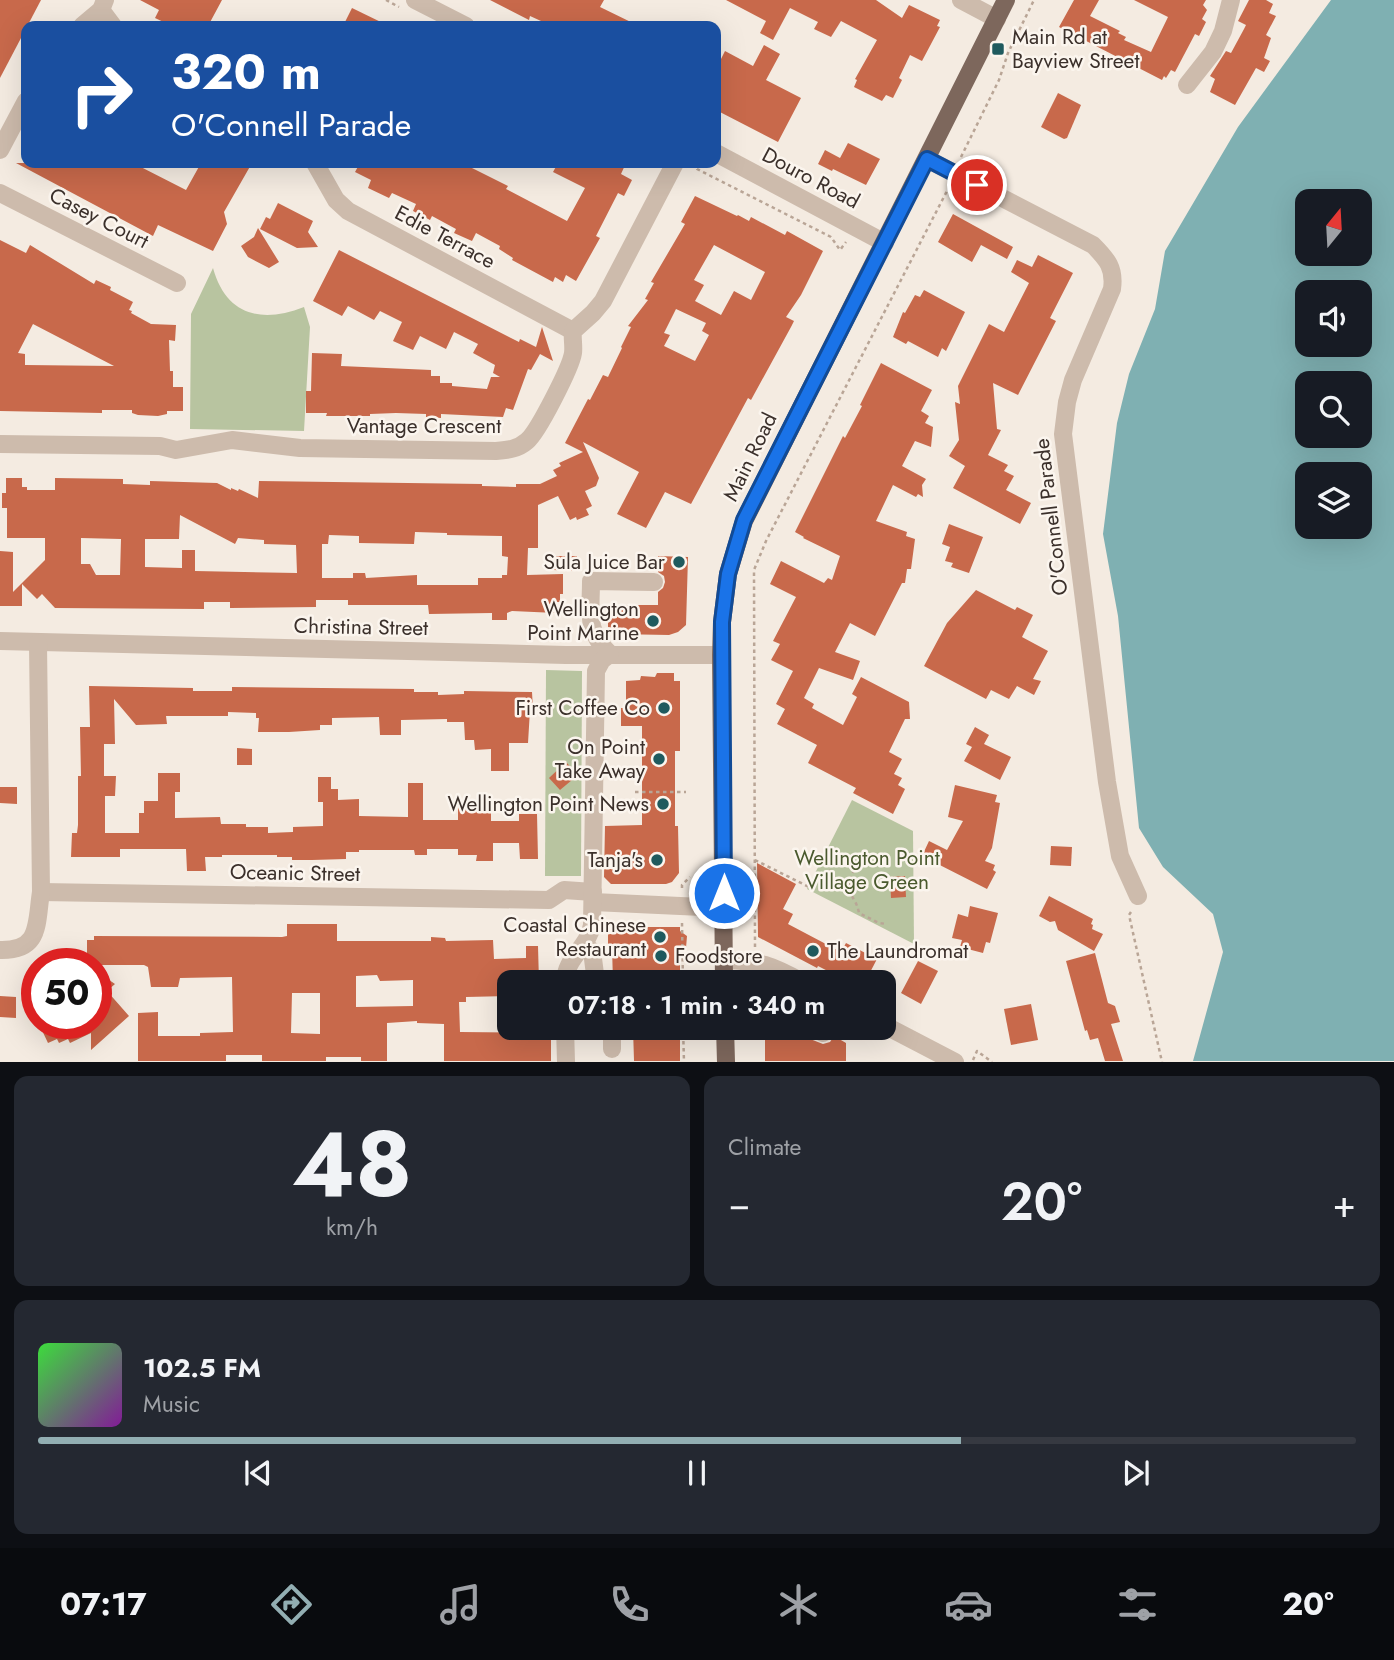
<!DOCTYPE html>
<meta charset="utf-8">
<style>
:root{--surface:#171b24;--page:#242831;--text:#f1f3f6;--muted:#9ea1a6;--line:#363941;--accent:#92aeb2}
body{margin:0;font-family:Jost,sans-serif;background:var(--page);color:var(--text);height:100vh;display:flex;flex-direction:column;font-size:26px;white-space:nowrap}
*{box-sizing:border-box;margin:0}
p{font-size:23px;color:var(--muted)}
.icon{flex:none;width:38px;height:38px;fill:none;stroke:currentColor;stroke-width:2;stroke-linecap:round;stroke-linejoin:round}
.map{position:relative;height:1062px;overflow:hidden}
.drawer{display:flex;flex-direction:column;gap:14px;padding:14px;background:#0d0f14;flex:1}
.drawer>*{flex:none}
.hud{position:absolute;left:21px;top:21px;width:700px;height:147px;border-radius:14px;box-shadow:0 7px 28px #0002;background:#1a4fa0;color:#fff;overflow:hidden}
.needle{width:46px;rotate:18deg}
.buttons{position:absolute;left:1295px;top:189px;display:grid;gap:14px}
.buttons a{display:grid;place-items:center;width:77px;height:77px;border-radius:14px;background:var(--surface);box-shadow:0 7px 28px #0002;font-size:35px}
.speed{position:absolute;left:21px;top:948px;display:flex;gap:14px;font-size:35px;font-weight:700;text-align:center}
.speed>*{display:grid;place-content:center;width:91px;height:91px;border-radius:50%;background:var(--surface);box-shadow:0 7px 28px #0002;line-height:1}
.speed .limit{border:10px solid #d22;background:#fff;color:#111}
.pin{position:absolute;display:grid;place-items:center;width:60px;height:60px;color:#fff;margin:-30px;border:4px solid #fff;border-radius:50%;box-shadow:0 2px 7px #0007}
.me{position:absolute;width:77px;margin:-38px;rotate:0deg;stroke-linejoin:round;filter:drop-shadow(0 0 5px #0008)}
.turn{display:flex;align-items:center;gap:24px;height:147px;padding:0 35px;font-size:32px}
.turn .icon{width:91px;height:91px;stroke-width:2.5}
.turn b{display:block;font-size:49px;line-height:60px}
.big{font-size:52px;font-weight:600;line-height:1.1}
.drawer .tile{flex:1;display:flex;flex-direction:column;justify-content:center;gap:10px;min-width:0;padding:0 24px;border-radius:14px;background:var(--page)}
.drawer .dial{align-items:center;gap:0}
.dial b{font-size:91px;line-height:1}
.song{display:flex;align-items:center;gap:21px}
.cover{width:84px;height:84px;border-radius:10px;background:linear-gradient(135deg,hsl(120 70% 55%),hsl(290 70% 35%))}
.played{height:7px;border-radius:4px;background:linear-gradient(90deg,var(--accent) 70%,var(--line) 70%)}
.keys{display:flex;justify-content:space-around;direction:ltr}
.heat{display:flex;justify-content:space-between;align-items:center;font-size:38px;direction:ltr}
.drawer .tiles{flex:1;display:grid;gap:14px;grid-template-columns:1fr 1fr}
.tile:last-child{grid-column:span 2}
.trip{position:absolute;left:497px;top:970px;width:399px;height:70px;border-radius:14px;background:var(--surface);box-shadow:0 7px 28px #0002;font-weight:600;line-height:70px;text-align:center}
.menu{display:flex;height:112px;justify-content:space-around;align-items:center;background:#090b0e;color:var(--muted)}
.menu .icon{width:49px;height:49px}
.menu .on{color:var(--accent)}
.menu b{font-size:32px;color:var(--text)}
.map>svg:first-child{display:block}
.green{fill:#b8c4a0}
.water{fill:#7fb0b2;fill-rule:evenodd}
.building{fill:#c8694b;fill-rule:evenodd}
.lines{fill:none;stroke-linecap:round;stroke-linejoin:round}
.path{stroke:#b9a596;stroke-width:2.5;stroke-dasharray:3.5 3.5;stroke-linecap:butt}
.minor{stroke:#cdbbac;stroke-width:18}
.major{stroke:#7d675c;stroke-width:18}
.route-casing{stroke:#114b97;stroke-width:18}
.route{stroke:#1a73e8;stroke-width:12}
.poi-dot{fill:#1f5a5e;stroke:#fbf5ee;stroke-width:2.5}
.labels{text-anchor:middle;stroke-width:5;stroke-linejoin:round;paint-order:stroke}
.poi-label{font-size:21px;fill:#3b302b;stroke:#fbf5ee;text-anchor:end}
.street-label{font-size:21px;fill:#3b302b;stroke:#fbf5ee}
.park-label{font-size:21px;fill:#4a5a2e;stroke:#fbf5ee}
</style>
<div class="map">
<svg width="1394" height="1062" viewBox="0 0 1394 1062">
<rect width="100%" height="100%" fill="#f4ebe1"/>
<g class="green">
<path d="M213 268C226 315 261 324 304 307L310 327 304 431 190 429 191 314Z"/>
<polygon points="546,670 582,671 581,876 545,876"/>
<polygon points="852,800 913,831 914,944 807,889"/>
</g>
<path class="water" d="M1331 0H1394V1061H1193L1223 952 1213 914 1163 867 1139 828 1118 616 1103 534 1117 423 1129 374 1155 309 1165 251 1238 127ZM1307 201H1360V254H1307ZM1307 292H1360V345H1307ZM1307 383H1360V436H1307ZM1307 474H1360V527H1307Z"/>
<g class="building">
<polygon points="0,0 41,0 0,78"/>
<polygon points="140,0 222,0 208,26 172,26 155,18 159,10"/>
<polygon points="490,0 604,0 600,7 639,26 552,26 530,16 529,20"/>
<polygon points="726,0 876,0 902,18 909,5 940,20 937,26 940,27 922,61 910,55 899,78 902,80 893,98 886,95 882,101 854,87 857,80 855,79 877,40 841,21 831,37 814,29 818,22 790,8 773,40 760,33 766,21"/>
<polygon points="1074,0 1099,0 1090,16 1120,31 1118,33 1126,37 1124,40 1151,52 1168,17 1134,0 1206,0 1203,5 1207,10 1202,19 1206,22 1199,36 1195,34 1175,72 1171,70 1166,78 1164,76 1162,80 1059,27"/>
<polygon points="1249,0 1266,0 1273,4 1269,13 1276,16 1266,35 1271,38 1264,58 1270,61 1264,72 1256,68 1235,105 1210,92 1215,79 1210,76 1226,51 1231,53 1244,29 1246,25 1238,21"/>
<polygon points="352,8 389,26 343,26"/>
<polygon points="764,45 780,54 766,80 801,98 778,142 716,110 716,69 725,51 753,66"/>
<polygon points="1058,93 1081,105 1067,138 1064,139 1041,127"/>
<polygon points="848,143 880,159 866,185 833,169 832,171 818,164 825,150 840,158"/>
<polygon points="16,163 133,163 186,190 201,163 252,163 224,212 227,224 213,251 158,225 153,236"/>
<polygon points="360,163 462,163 508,186 506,189 567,221 585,188 553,172 558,163 626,163 621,174 632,180 624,196 618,193 596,236 600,238 576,281 566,275 563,282 555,277 553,282 512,260 513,258 499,249 500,246 476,233 472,241 454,233 456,229 432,216 430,220 413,211 416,204 392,193 389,198 368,188 371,180 355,172"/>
<path d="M695 196 737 216 738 215 749 221 751 217 785 235 787 231 823 251 801 295 786 317 794 321 791 327 751 400 748 398 691 504 665 492 646 528 617 514 639 472 583 442 599 478 596 486 585 491 592 506 586 509 589 515 577 520 576 517 570 520 558 496 538 505V548H528L527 575 563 574V594H560V602H556V613L512 611 507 613V620H492V613L429 614 428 605H348V600H316V607L230 608V602H204V609L55 608 42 594 37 599 22 584V606H0V551L13 552V592L45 560V538H7V508H2V493H6V478H22V487H27V490H55V478L123 479V484L150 485V481L217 483 231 490V488L238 491 239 489 258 498 259 481 482 484V486L516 487V484H540L557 476 553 470 561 466 559 463 583 452 565 443 588 399 590 400 603 375 608 377 622 348 621 347 631 327 628 326 648 300 645 299 654 283 651 282 685 224 681 222ZM714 245 765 272 751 300 734 291 721 315 695 301 704 285 694 280ZM676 309 706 323 702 331 709 335 695 361 664 346 670 335 664 333ZM180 515 235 544 238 538 264 540V544L296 545 297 573 195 571V550H182V568L145 567V539H179ZM415 532 447 533V535L502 536V556L508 557 507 575H502V578H478V585H417V575L366 578 365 573H353V578H322V544H328L329 535 359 536V543L414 544ZM81 538 121 539 120 575H96L90 564H81Z"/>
<polygon points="278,203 313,221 308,232 318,247 297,248 260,229 266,217 270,219"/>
<polygon points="953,214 1013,247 1007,259 981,245 972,262 938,242"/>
<polygon points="258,228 279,262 269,268 248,257 241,246 254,237"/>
<path d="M0 240 26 253 30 245 94 284 96 280 111 287 110 290 133 302 129 310 132 311 131 313 151 324 176 325 175 341 169 340 170 371H173V387H183V411H167V414L158 416 138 415 132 413V410H102V413L0 411ZM33 324 114 366 25 365V354L18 353Z"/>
<polygon points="339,250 519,342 520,339 536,347 542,327 553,361 540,354 531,370 528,369 513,410 506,408 503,417 441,414 441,418 426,417 426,414 396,413 370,414 370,416 326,416 327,413 306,413 306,391 311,391 312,353 342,354 341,366 431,370 431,376 440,376 440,383 452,383 452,386 487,389 491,377 500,377 493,373 495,365 473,353 478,344 454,332 446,349 420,336 413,350 393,341 402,322 380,311 374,320 348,306 342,316 313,301"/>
<polygon points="1038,255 1073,273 1050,318 1056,321 1018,395 993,383 997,429 1001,430 988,455 1008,465 1004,471 1014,476 1006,490 1031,503 1020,524 953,488 965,466 949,456 959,440 955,402 960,404 958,386 989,324 1004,332 1029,283 1011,272 1017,260 1032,267"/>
<polygon points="924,290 965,312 946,351 942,348 938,357 908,341 906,344 893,337 903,312 905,313 915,295 920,297"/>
<polygon points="881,363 932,390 921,411 929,416 925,423 933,427 931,447 915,441 902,466 926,479 922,485 923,497 918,494 916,497 893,485 876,521 907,532 906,536 915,539 911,569 907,569 905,583 902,583 875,636 850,623 835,652 860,661 853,680 819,668 804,698 814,704 812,708 843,725 857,697 852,694 861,677 909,702 910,719 905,719 889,752 902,759 894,774 902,778 898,785 905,789 893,814 853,793 856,788 808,763 817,745 777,724 785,709 776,704 793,671 771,660 780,644 773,641 796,597 770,584 781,561 824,583 828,578 832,580 840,556 803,538 804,537 795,532 843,436 845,438 862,406 860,405"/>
<polygon points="949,524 983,537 969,573 951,567 953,563 945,561 950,547 942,544"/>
<polygon points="554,556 577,556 577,571 554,570"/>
<polygon points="658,556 688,557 686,625 678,632 669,635 614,634 614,628 608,627 608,605 658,605 658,592 663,588 665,582 664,576 658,572"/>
<polygon points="976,590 1015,610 1017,607 1033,615 1022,637 1048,651 1033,679 1041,681 1034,695 1017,686 1009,699 991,690 986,699 924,666 947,623"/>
<polygon points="657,673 674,673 674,681 680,681 680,751 675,751 675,826 678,826 679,873 672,882 666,884 611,884 604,877 605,826 642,825 642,726 621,726 621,708 626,708 626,681 640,680 641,676 655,677"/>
<polygon points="89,686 193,688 193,691 232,691 232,687 414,689 414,692 438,692 438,695 464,694 464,691 532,692 533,710 530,710 528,743 509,743 509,771 491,771 491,749 475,750 474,740 465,740 464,722 447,722 447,719 401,720 401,735 380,735 379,717 332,718 332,725 320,725 320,730 289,732 258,732 259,718 256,718 256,713 228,712 228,716 166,716 167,724 136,725 114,699 115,744 104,744 104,776 116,776 115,796 105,796 105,833 139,833 139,813 144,813 144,801 158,801 158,773 180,773 180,792 175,792 175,818 220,817 221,824 246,824 246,827 268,827 268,833 293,832 293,827 323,826 323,802 318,802 318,777 331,777 331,789 338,789 338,800 359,799 359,816 408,817 408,783 423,783 423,820 458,820 458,806 491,806 491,821 519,821 519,814 537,814 538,859 520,859 519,843 493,843 493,861 476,861 477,855 458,855 458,849 427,849 427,855 415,855 414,850 359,850 359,852 346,852 346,859 312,860 292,860 292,857 277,857 277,855 222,855 222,857 205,857 206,871 187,871 186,849 120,849 120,857 71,857 72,833 77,833 78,825 78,776 81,776 80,727 90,727"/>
<polygon points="975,727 989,735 984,744 1011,757 1000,780 964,761 972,747 966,744"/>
<polygon points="237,748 252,749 252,765 237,765"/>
<polygon points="566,762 578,775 560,790 549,778"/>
<polygon points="955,785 997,795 995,802 1000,803 992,848 985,861 995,865 993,870 996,872 987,889 922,856 929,841 947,850 963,821 948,817"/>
<polygon points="0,787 17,787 17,804 0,803"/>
<polygon points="1051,846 1072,847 1071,866 1050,865"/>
<polygon points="757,863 796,884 783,909 793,914 788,924 841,952 846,943 877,959 865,982 849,982 818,966 817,968 758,937"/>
<polygon points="905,876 906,897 891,898 890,877"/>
<polygon points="1049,896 1093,919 1091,924 1093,925 1092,929 1103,934 1094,951 1058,930 1055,921 1050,922 1039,916"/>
<polygon points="970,906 998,913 990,943 986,942 983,953 960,947 962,940 952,938 958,914 968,917"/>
<path d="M287 924H337V941H431V937L445 938 446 941 493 940 494 959 526 958V946H538L539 982H509V996L466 997V1002H459L460 1032 551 1033V1061H444V1024L417 1023V1021L387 1023V1061H361V1057H326V1061H262V1055H226V1061H138V1013L158 1012V1036H200V1033L233 1032 232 977 180 978 178 987H151L148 967 144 965H96L92 964V961H87V940H94V936L282 937 287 936ZM377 975 380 981 413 980V1006L356 1007V976ZM292 993H320V1034L291 1033Z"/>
<polygon points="610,927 680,927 680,931 687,936 686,948 680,948 680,982 613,982 612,947 608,947 608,931 610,931"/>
<polygon points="1095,953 1108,1003 1115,1006 1120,1022 1111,1024 1123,1061 1105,1061 1098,1038 1090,1040 1087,1030 1085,1031 1066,961"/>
<polygon points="918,961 938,971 921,1004 901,993"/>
<polygon points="96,971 115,984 107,991 129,1016 91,1050 91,1033 70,1043 68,1039 59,1043 57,1039 48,1043 39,1024 96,1024"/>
<polygon points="0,996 16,997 16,1018 0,1017"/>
<polygon points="1031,1004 1038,1040 1011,1045 1004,1009"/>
<polygon points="680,1027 680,1061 634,1061 633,1028"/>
<polygon points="765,1027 800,1027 805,1037 823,1044 830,1042 834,1036 846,1043 846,1061 765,1061"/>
</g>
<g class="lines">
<g class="path">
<polyline points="386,0 399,7"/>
<polyline points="961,157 999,80 1008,53 1034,0"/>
<polyline points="693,163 697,169 831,237 840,250 846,242"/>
<polyline points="635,792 686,792"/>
<path d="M755 860 815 890 820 889 826 882 833 863 841 861 851 865 854 870C843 898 855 892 859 913L879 923 887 924"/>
<polyline points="682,888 682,885 690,877"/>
<polyline points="1131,912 1129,915 1162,1062"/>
<polyline points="682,923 683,982"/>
<polyline points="755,947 754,570 766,541 948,189"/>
<polyline points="683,1027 684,1062"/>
<polyline points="973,1060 977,1051 992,1062"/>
</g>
<g class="minor">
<polyline points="415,0 466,26"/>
<polyline points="961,0 997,19"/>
<polyline points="101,10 113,26"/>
<polyline points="82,26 101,10 105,0"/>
<polyline points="1187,85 1213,52 1223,31 1231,0"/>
<polyline points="0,150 26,101"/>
<polyline points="716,153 885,243"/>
<path d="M927 159 1093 245C1107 259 1115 268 1112 289L1073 380 1067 402 1063 434 1107 782 1120 856 1138 896"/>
<polyline points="315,163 336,200 348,211 573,331"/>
<polyline points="0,193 177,283"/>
<path d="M0 444 160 446 176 450 232 440 300 448 496 451C508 450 518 449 527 441 538 432 571 367 573 353 574 346 572 338 573 331L593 313 603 301 675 163"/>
<polyline points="0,641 566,655 721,655"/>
<path d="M610 654C585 631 591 614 591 581L654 582"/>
<polyline points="41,892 549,900 564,890 593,892"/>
<polyline points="593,902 724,908"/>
<polyline points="585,945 592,951 596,982"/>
<path d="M0 950C41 951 36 924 41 892L38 643"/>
<path d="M724 960C760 961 771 965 802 982"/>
<path d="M565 982C565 958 588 948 592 925L596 671 602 660 610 654"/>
<polyline points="884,1025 955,1062"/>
<polyline points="565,1027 566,1062"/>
<polyline points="612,1027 612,1049"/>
<polyline points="811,1027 823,1033"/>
</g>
<g class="major">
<polyline points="724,982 721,655 722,622 728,574 744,521 1006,0"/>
<polyline points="725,1027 726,1062"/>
</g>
</g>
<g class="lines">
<defs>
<polyline id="route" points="724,893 722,622 728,574 744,520 927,159 977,185"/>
</defs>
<use href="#route" class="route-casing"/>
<use href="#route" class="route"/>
</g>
<g class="poi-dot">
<rect x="991" y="42" width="14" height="14" rx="3.5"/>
<circle cx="679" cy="562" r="7"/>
<circle cx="653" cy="621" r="7"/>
<circle cx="664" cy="708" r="7"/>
<circle cx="659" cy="759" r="7"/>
<circle cx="663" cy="804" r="7"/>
<circle cx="657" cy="860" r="7"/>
<circle cx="660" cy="937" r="7"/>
<circle cx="813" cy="951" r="7"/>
<circle cx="661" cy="956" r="7"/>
</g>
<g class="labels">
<g class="poi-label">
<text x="1012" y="44" text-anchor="start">Main Rd at<tspan x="1012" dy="24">Bayview Street</tspan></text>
<text x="665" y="569">Sula Juice Bar</text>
<text x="639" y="616">Wellington<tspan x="639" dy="24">Point Marine</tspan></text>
<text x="650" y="715">First Coffee Co</text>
<text x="645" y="754">On Point<tspan x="645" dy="24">Take Away</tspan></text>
<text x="649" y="811">Wellington Point News</text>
<text x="643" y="867">Tanja's</text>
<text x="646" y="932">Coastal Chinese<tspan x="646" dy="24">Restaurant</tspan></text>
<text x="827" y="958" text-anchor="start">The Laundromat</text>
<text x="675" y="963" text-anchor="start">Foodstore</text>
</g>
<g class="street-label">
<text transform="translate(811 178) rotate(28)" y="7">Douro Road</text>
<text transform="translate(99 218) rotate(27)" y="7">Casey Court</text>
<text transform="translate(445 237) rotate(28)" y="7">Edie Terrace</text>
<text x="424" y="433">Vantage Crescent</text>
<text transform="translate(750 457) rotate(-64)" y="7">Main Road</text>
<text transform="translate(1051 517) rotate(-97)" y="7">O'Connell Parade</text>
<text transform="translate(361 627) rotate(1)" y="7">Christina Street</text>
<text transform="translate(295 873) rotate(1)" y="7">Oceanic Street</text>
</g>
<g class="park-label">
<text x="867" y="865">Wellington Point<tspan x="867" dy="24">Village Green</tspan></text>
</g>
</g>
</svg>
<div class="buttons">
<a><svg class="needle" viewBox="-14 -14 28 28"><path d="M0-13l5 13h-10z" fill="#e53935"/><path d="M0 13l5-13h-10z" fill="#9ea1a6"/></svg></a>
<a><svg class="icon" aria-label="sound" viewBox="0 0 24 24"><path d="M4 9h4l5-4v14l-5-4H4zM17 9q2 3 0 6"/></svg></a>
<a><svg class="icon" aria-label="search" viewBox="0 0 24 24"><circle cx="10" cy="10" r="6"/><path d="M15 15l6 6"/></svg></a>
<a><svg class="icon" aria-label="layers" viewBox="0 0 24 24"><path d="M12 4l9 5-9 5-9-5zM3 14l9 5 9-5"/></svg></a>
</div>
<div class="speed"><div class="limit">50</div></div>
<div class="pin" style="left:977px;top:185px;background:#d93025"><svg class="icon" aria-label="arrive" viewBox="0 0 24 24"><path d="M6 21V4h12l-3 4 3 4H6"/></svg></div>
<svg class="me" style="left:724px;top:893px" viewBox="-20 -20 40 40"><circle r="17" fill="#1a73e8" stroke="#fff" stroke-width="3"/><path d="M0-11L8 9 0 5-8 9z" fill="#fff"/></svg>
<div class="trip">07:18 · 1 min · 340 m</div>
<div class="hud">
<div class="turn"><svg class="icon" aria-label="right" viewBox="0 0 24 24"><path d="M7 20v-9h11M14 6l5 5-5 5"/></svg><div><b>320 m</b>O'Connell Parade</div></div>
</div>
</div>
<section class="drawer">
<div class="tiles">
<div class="tile dial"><b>48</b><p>km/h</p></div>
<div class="tile"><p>Climate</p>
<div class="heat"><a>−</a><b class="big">20°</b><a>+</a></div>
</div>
<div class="tile">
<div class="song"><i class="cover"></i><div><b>102.5 FM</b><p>Music</p></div></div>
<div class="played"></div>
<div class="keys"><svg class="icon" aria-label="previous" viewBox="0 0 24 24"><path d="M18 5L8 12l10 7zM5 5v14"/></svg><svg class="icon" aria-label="pause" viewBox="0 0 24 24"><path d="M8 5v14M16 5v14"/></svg><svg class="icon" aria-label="next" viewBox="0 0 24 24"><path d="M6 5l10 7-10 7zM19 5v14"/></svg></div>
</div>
</div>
</section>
<nav class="menu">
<b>07:17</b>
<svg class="icon on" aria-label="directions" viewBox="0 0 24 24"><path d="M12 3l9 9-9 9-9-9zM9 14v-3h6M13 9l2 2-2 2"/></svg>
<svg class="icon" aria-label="music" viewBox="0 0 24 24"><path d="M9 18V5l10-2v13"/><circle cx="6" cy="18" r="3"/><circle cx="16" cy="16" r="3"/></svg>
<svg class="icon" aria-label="phone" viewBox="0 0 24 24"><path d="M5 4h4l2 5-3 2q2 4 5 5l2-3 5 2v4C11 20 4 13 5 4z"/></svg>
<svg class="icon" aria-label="climate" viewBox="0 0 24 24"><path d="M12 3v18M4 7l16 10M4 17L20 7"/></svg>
<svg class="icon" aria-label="car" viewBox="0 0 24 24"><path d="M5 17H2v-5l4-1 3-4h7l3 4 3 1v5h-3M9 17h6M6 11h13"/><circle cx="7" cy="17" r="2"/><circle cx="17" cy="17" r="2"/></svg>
<svg class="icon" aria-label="filters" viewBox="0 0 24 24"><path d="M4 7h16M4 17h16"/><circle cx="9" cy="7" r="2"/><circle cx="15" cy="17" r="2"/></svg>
<b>20°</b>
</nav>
